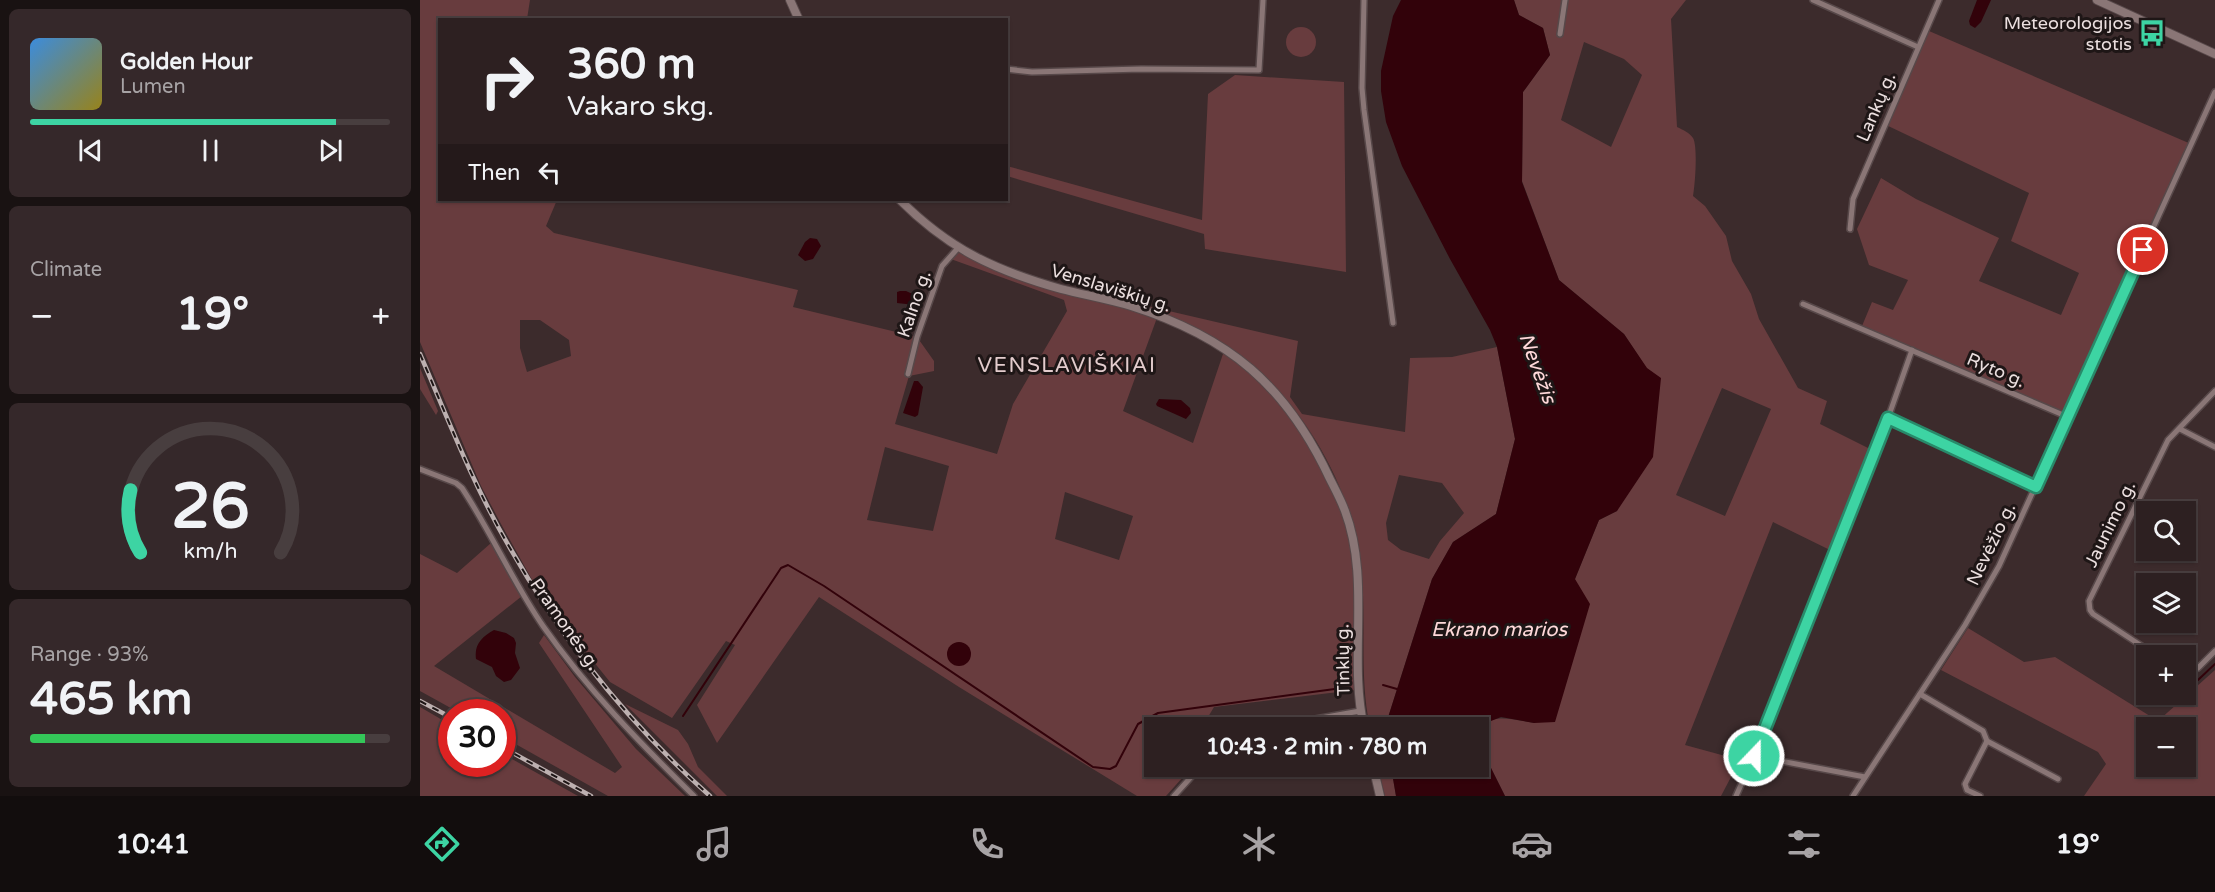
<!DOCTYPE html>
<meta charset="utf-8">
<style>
:root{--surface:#2d2021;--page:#35282a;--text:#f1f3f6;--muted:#a7a3a5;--line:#483e3f;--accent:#3dd4a3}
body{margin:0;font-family:"Varela Round",sans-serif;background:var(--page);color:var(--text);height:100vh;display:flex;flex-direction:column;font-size:22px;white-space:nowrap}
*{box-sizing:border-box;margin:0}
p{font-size:20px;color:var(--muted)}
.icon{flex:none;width:33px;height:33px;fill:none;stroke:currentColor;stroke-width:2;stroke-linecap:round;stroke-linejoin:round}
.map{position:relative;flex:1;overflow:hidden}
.drawer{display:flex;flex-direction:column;gap:9px;padding:9px;background:#191212;width:420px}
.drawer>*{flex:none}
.top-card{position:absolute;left:18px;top:18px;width:570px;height:183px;border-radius:0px;box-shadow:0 2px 4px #0004,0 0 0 2px var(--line);background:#2d2021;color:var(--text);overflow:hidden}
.controls{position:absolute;left:1716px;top:501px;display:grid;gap:12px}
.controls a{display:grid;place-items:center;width:60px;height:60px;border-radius:0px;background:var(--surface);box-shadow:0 2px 4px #0004,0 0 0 2px var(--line);font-size:30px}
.speed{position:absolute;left:18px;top:699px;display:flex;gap:12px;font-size:30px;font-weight:700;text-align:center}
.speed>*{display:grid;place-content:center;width:78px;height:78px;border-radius:50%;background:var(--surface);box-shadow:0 2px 4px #0004,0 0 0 2px var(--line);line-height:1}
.speed .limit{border:9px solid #d22;background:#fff;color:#111}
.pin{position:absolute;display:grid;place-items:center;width:51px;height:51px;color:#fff;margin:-26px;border:3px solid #fff;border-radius:50%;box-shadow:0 2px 6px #0007}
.me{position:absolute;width:66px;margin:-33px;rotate:22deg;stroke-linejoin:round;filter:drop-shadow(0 0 4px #0008)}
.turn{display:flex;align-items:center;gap:21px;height:126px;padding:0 30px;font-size:27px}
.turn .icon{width:78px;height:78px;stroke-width:2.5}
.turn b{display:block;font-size:42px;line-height:51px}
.then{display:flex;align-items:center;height:57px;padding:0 30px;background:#0003;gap:12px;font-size:22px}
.big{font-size:45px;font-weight:700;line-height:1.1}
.drawer .tile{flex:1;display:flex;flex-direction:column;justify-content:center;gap:9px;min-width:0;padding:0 21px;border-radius:9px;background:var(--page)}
.drawer .dial{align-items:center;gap:0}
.dial svg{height:156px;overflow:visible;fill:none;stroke:var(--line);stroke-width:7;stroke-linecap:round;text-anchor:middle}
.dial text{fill:var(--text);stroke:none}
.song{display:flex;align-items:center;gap:18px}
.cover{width:72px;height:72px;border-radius:9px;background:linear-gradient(135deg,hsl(210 70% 55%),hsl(50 70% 35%))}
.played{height:6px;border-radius:3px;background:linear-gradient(90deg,var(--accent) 85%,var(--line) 85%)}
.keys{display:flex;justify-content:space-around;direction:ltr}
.heat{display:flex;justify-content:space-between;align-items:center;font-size:33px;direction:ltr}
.charge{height:9px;border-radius:4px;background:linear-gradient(90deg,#34c759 93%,var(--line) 0)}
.trip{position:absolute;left:724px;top:717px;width:345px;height:60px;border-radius:0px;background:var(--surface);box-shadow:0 2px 4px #0004,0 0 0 2px var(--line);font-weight:700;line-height:60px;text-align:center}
.menu{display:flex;height:96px;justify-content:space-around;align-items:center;background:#120d0d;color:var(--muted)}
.menu .icon{width:42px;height:42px}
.menu .selected{color:var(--accent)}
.menu b{font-size:27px;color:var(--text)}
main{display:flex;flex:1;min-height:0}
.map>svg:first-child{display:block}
.green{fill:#683c3e;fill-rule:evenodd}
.water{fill:#32020a}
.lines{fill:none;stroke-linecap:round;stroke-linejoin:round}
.stream{stroke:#32020a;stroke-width:2}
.street-casing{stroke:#574849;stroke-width:8}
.secondary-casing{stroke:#574849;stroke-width:10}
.street{stroke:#8a7676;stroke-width:5}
.secondary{stroke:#8a7676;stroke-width:8}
.rail-casing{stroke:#bdb0b0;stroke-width:4.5}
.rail{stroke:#1e1616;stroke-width:2;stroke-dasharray:7;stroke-linecap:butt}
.route-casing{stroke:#288a6a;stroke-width:15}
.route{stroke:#3dd4a3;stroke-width:10}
.labels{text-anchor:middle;stroke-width:6;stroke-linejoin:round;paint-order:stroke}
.poi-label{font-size:18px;fill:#ebdfdf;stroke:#1e1616;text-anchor:end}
.street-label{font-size:18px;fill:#ebdfdf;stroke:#1e1616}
.water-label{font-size:20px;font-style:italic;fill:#fed8d9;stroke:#1e1616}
.quarter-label{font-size:21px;letter-spacing:1.5px;fill:#e3cccd;stroke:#1e1616}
</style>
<main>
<section class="drawer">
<div class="tile">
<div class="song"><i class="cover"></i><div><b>Golden Hour</b><p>Lumen</p></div></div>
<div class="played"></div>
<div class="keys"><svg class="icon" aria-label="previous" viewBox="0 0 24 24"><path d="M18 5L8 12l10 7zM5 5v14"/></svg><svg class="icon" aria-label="pause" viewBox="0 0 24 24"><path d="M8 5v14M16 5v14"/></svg><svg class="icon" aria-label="next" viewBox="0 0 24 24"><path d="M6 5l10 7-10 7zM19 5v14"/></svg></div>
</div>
<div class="tile"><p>Climate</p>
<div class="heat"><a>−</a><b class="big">19°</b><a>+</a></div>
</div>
<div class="tile dial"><svg viewBox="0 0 100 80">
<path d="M14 69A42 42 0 1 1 86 69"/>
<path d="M14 69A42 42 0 0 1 9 37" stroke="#3dd4a3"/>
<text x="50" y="56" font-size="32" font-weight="700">26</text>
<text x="50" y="72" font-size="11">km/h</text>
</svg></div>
<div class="tile"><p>Range · 93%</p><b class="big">465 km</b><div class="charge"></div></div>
</section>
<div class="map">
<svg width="1795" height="796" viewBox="0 0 1795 796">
<rect width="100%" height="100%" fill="#3c2b2c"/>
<g class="green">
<path d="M0 0H110L107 19 20 20V200H137L126 226 134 233 378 290 373 307 497 337 514 361V371L489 376 475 424 577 454 593 404 647 311 644 300 528 258 538 248 567 263 738 315 703 411 773 443 805 348 867 406 925 511 937 591 935 690 794 707 782 727 735 728V766L772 767 746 796H717L539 687 399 597 297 743 277 705 315 645 306 641 252 718 190 682 148 630 115 585 81 524 61 486 0 342ZM100 320H120L149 340 151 356 107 372 100 348ZM465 447 529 466 513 531 447 520ZM645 492 713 516 699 560 635 539Z"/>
<path d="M1094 0H1266L1251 19 1257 127C1263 130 1269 132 1273 138 1278 147 1275 185 1273 196L1285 206 1306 236 1312 261 1331 294 1339 319 1378 388 1407 401 1400 424 1452 450 1412 551 1353 522 1265 745 1320 760 1301 796H1085L1060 746C1056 708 1091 719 1114 723L1155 579 1179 520 1197 511 1227 369 1204 334 1139 280 1102 181 1103 92 1130 55 1123 28 1099 15ZM1164 42 1204 59 1222 75 1191 147 1141 120ZM1302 388 1351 409 1305 516 1256 495Z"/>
<circle cx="881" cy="42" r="15"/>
<polygon points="1509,31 1771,144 1685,335 1681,336 1659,387 1644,413 1442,326 1452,302 1473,310 1488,280 1449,265 1437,229 1461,178 1496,199 1579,238 1559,281 1641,315 1659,273 1591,241 1609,193 1464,124 1491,72"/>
<polygon points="815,75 924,82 926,272 785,249 784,234 587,176 587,166 782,220 788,94"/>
<path d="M723 305 878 341 870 397 882 414 985 432 990 358 1032 357 1077 347 1095 439 1076 514 1033 542 1012 579 965 727H950C938 672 948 615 940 559 930 484 881 401 820 355 791 333 757 319 723 305ZM979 475 1022 483 1044 513 1020 541 1009 559 981 550 968 540 966 523Z"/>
<polygon points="0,368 18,411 16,415 0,389"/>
<polygon points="71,543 102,596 14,666 195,773 202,767 119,643 124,635 155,677 216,749 265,796 188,796 83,737 82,712 38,712 0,691 0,554 37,573"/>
<path d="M1548 628 1604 662 1635 657 1738 721 1795 670V796H1664L1686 764 1678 752 1521 670ZM1726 728H1766V766H1726Z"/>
<polygon points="205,704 258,730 268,744 278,767 307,796 297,796"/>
<polygon points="0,707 31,725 32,764 82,764 83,754 158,796 0,796"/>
<polygon points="958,767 971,767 976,796 965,796"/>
</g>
<g class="water">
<polygon points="981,0 1094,0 1099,15 1123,28 1130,55 1103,92 1102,182 1139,280 1204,334 1227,368 1241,378 1233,457 1197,511 1179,520 1155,579 1170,604 1135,722 1114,723 1081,717 1066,723 1059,737 1059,728 965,727 1012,579 1033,542 1076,514 1095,439 1077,347 1070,330 1030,259 982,166 966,122 961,91 961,71 973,16"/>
<polygon points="1557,0 1571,0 1561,22 1555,28 1550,25 1549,21"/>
<polygon points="390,238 397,239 401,246 393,259 385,261 378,255 385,242"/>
<polygon points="480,291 486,291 497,296 495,305 477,303 477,292"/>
<polygon points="494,381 498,381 503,387 498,415 495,417 483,413"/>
<polygon points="739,399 761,400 770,408 771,413 766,419 737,406 736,404"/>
<path d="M74 630 86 633 94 638 96 643 95 653 100 668 91 680 84 682 76 676 72 667 56 659C54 644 62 637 74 630Z"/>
<circle cx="539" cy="654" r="12"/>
<polygon points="1059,738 1060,746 1085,796 976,796 971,767 1059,766"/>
</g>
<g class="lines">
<g class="stream">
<polyline points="1778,680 1795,664"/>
<polyline points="963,685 977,689"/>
<polyline points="263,716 361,568 368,565 404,586 673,767 690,769 696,766 718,724 738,713 922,688"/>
</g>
<defs>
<g id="street">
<polyline points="944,0 942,88 944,110 973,323"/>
<polyline points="1393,0 1498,47"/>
<polyline points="1140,34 1145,0"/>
<polyline points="586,69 612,72 721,69 839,70 843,0"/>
<polyline points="1430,229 1433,199 1519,0"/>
<polyline points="1383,304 1648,417"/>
<polyline points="488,374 497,337 522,266 538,248"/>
<polyline points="1468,418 1616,487"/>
<polyline points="1760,429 1795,447"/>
<path d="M0 469 36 483 42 488C71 532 93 582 123 626 167 689 220 743 274 796"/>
<polyline points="1737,656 1673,614 1670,610 1669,601 1748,440 1795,391"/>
<polyline points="1766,671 1778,668 1795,651"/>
<polyline points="1500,694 1563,731 1567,741 1545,784 1547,790 1560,796"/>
<polyline points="844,728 940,711"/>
<polyline points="1567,741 1638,779"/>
<polyline points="1334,756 1445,777"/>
<polyline points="754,796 781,766"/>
<polyline points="1316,796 1334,756 1468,418 1492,350"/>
<polyline points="1433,796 1545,625 1579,566 1795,92"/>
</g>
<g id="secondary">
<polyline points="370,0 379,20"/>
<polyline points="1677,0 1795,54"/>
<path d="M480 200C529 249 574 270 641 289 664 295 688 299 711 306 809 337 866 385 910 479 915 489 921 500 925 511 951 580 928 657 944 728"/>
<polyline points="953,766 960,796"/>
</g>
</defs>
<use href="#street" class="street-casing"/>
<use href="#secondary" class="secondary-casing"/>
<use href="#street" class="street"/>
<use href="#secondary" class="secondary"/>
<defs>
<g id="rail">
<path d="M0 354C28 419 54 487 90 548 143 641 210 725 290 796"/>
<polyline points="0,701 32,718"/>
<polyline points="82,747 171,796"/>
</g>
</defs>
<use href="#rail" class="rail-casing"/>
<use href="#rail" class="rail"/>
</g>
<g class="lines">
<defs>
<polyline id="route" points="1334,756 1468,418 1616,487 1723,250"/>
</defs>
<use href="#route" class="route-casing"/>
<use href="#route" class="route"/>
</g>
<defs>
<symbol id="bus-bare" viewBox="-9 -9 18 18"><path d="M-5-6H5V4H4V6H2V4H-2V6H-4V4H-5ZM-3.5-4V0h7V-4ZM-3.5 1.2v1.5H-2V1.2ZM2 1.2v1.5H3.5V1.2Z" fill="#3dd4a3" stroke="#1e1616" stroke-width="2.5" paint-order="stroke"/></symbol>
</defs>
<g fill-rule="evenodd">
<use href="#bus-bare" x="1713" y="14" width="38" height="38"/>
</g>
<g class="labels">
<g class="poi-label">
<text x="1712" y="29">Meteorologijos<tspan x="1712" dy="21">stotis</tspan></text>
</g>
<g class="street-label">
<text transform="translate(1456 107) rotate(-67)" y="6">Lankų g.</text>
<text transform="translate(691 288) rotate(17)" y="6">Venslaviškių g.</text>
<text transform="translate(494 304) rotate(-71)" y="6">Kalno g.</text>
<text transform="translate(1576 370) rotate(23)" y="6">Ryto g.</text>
<text transform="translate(1690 524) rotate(-64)" y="6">Jaunimo g.</text>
<text transform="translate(1571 544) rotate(-64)" y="6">Nevėžio g.</text>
<text transform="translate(145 624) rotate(55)" y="6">Pramonės g.</text>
<text transform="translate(923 660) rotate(-91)" y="6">Tinklų g.</text>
</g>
<g class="water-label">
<text transform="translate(1118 368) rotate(70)" y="7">Nevėžis</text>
<text x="1079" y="636">Ekrano marios</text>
</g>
<g class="quarter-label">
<text x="647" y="372">VENSLAVIŠKIAI</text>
</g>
</g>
</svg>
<div class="controls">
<a><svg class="icon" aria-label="search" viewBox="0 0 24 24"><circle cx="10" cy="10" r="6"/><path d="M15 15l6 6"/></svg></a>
<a><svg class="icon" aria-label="layers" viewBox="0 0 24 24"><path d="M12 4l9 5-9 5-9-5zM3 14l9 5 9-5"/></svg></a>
<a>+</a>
<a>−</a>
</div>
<div class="speed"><div class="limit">30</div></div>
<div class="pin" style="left:1723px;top:250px;background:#d93025"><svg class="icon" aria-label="arrive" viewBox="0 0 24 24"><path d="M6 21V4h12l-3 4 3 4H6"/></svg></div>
<svg class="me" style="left:1334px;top:756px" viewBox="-20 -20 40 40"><circle r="17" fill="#3dd4a3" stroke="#fff" stroke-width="3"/><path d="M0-11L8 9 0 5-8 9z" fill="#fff"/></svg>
<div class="trip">10:43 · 2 min · 780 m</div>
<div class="top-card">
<div class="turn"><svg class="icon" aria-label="right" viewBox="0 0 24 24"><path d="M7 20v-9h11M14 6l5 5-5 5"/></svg><div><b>360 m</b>Vakaro skg.</div></div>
<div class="then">Then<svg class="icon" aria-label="left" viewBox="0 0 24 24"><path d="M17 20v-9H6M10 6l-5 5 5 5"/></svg></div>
</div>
</div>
</main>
<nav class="menu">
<b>10:41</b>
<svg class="icon selected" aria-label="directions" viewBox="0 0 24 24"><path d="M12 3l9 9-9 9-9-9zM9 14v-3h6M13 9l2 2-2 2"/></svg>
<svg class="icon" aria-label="music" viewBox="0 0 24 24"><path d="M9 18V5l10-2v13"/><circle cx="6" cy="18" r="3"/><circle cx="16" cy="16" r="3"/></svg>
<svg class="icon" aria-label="phone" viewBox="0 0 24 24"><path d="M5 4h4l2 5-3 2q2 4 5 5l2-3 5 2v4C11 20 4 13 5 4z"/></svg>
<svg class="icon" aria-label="climate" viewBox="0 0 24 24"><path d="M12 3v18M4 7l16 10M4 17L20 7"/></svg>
<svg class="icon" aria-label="car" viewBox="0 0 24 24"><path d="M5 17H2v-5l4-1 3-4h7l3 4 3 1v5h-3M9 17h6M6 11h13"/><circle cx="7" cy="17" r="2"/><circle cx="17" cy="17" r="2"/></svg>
<svg class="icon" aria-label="filters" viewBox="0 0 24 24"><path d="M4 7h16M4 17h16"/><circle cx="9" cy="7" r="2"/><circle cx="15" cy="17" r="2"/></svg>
<b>19°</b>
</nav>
